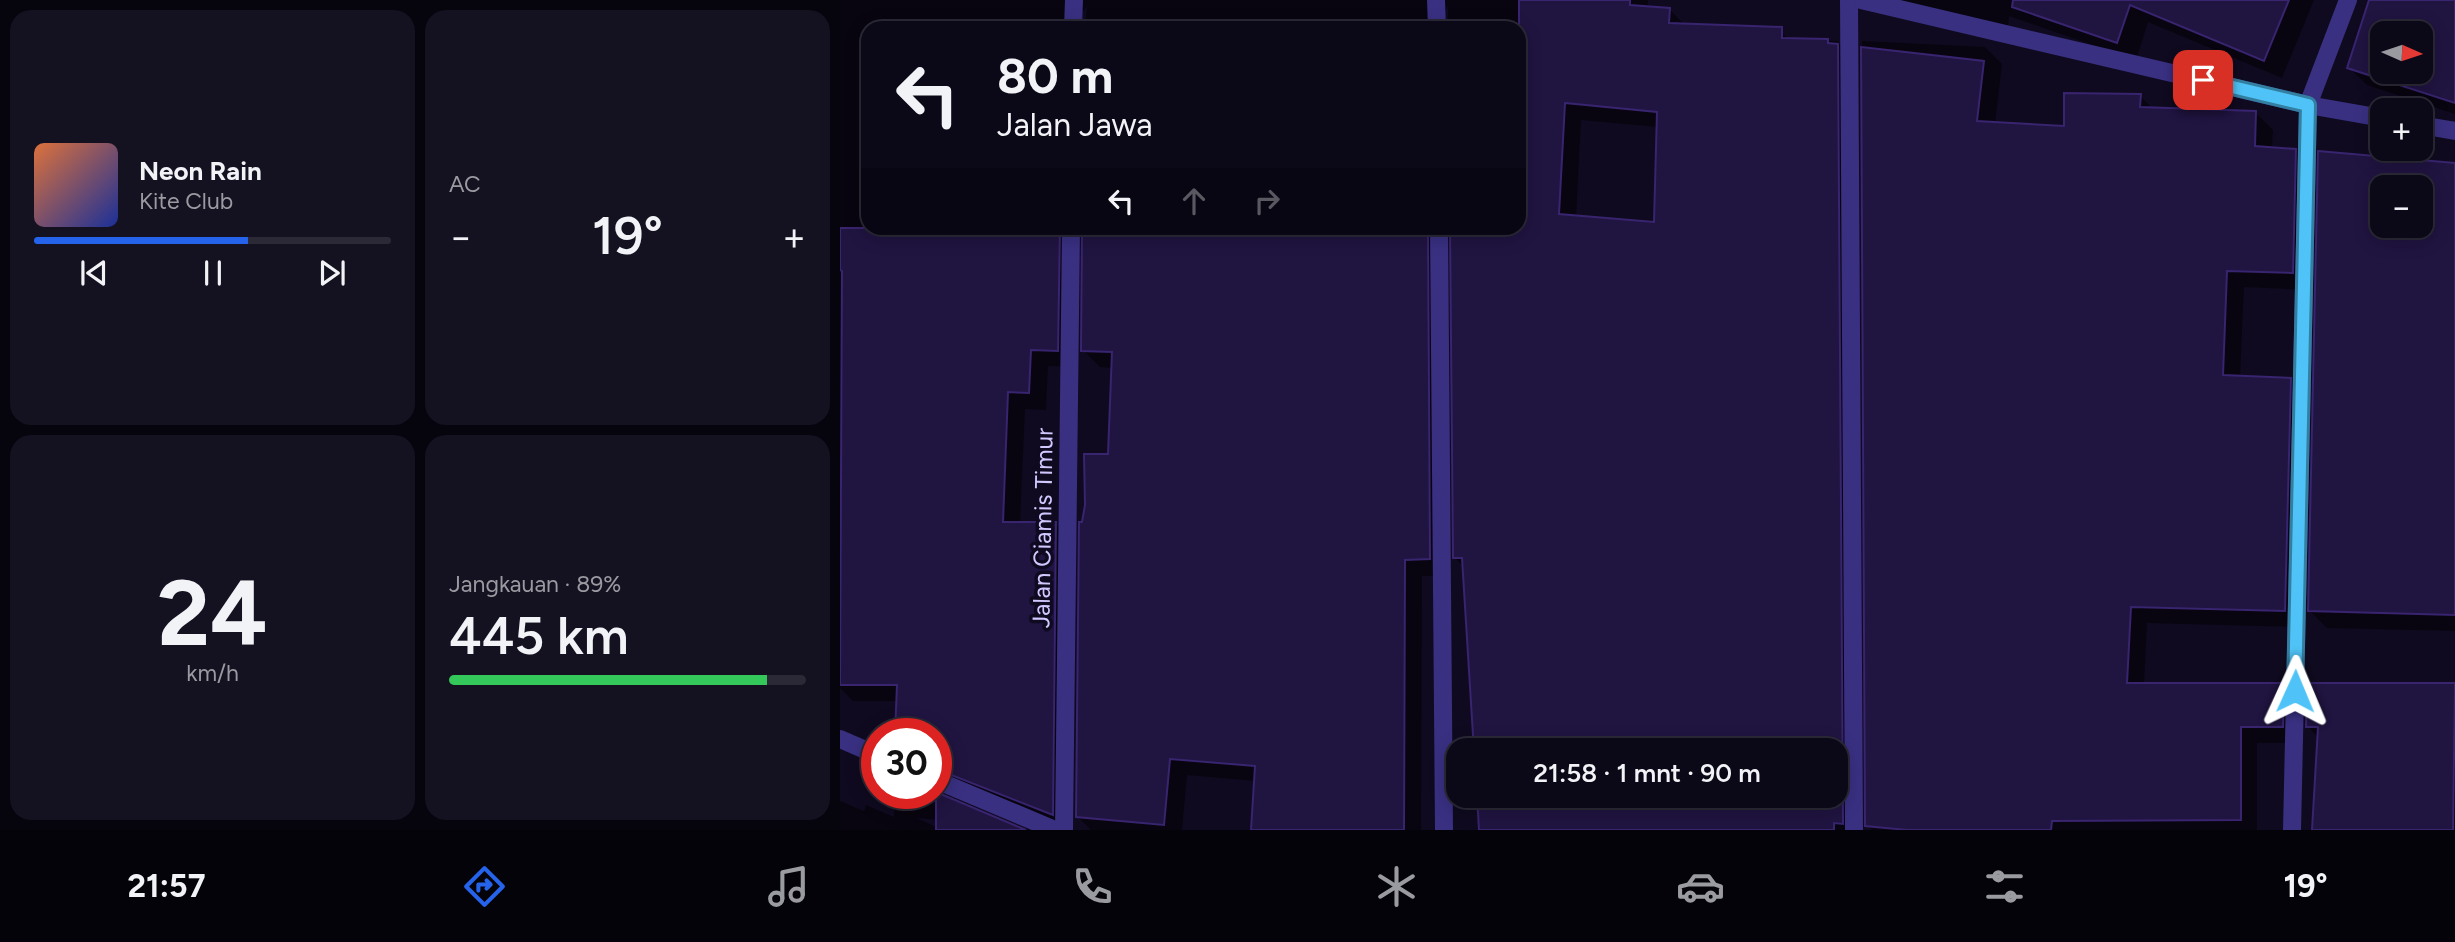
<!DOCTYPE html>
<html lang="id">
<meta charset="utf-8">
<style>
:root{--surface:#0b0817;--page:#141120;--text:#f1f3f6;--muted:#9a9aa1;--line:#2b2936;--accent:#2563eb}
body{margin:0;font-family:Figtree,sans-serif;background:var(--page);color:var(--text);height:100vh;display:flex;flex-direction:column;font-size:26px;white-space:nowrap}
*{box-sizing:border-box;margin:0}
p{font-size:23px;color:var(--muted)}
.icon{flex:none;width:38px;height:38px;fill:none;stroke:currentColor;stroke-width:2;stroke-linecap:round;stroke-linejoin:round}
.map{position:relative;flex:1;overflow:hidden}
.drawer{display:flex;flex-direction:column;gap:10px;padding:10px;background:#06040d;width:840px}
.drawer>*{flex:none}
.guide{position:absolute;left:21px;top:21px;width:665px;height:214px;border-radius:21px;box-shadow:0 4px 18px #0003,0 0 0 2px var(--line);background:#0b0817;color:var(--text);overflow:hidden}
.needle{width:46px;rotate:93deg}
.fabs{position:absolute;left:1530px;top:21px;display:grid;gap:14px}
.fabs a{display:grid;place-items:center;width:63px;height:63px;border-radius:14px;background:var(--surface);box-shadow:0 4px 18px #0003,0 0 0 2px var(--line);font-size:35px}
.speed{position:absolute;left:21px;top:718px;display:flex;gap:14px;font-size:35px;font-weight:700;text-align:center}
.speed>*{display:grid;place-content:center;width:91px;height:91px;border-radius:50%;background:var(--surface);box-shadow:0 4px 18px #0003,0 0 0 2px var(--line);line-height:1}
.speed .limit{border:10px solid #d22;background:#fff;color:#111}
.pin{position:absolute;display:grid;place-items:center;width:60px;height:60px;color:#fff;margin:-30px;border-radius:14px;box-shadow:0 4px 10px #0006}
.me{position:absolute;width:77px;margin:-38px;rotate:1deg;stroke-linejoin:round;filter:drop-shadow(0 0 5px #0008)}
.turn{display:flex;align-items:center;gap:24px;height:147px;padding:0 21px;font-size:32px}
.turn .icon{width:91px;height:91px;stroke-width:2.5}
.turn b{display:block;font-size:49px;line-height:60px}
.lanes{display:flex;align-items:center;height:66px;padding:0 21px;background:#0003;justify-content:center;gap:35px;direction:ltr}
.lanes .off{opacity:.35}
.big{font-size:52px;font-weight:600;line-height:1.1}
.drawer .widget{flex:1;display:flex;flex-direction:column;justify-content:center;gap:10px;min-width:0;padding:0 24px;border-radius:21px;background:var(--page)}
.drawer .dial{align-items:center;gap:0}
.dial b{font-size:91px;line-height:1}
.song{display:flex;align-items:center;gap:21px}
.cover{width:84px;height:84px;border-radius:10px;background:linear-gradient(135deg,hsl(20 70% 55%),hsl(230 70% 35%))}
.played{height:7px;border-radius:4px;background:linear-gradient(90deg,var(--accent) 60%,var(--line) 60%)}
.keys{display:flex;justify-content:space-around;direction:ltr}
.heat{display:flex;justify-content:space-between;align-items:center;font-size:38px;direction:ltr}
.charge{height:10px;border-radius:5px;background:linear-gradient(90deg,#34c759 89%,var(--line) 0)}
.drawer .tiles{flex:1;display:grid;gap:10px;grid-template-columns:repeat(2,1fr)}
.trip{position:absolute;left:606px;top:738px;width:402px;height:70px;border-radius:21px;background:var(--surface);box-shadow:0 4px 18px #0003,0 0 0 2px var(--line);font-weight:600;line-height:70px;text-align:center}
.tabs{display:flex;height:112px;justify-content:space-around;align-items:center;background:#040309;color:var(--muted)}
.tabs .icon{width:49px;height:49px}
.tabs .active{color:var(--accent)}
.tabs b{font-size:32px;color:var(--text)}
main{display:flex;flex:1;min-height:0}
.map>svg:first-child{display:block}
.shadow{fill:#0007;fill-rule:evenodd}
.building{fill:#201441;stroke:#38246f;stroke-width:2;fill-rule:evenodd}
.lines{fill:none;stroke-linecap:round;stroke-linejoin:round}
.minor{stroke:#393082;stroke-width:18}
.route-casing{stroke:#337fa1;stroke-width:18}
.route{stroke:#4fc3f7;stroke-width:12}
.labels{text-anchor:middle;stroke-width:7;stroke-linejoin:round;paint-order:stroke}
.street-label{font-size:24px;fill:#d1c8ff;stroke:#0f0a1f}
</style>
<main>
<section class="drawer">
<div class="tiles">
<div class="widget">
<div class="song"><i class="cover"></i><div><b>Neon Rain</b><p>Kite Club</p></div></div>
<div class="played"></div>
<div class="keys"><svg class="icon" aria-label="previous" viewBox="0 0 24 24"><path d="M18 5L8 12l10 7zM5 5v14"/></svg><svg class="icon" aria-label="pause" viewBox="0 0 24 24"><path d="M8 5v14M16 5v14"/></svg><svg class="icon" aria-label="next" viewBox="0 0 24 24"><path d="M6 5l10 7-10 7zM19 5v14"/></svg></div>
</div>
<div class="widget"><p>AC</p>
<div class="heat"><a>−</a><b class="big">19°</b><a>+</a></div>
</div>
<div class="widget dial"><b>24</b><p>km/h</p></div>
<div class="widget"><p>Jangkauan · 89%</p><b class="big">445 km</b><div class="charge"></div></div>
</div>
</section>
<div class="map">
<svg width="1615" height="830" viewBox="0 0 1615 830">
<rect width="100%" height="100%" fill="#0f0a1f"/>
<g class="shadow">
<path d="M0 0H808V8L829 9 846 26 942 33 949 40 997 41 1014 58 1019 830H641L639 796H996V751L624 567 615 558 612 231 604 246 607 576H582L581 830H413L416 781 347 775 342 830H251L237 816 244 523 270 456 273 368 260 367 243 350 244 231 236 246 235 367 208 366 206 410 185 409 180 523H215L233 541 229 830 113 785 102 796 146 824 77 818 102 830H0V801L24 811 26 805 54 817V806L66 812 55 800V793H96V733H57L58 701H13L0 688ZM247 6 245 28H602L601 18 608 6V28H679V228H28V28H239V17ZM741 120 818 127 816 224 736 218Z"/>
<polygon points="1060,0 1474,0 1442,78 1308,22 1296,60 1169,16 1167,35 1133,28"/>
<path d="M1531 0H1615V114L1527 85 1509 67ZM1542 33H1580V72H1542Z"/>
<polygon points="1022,41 1145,47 1162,64 1155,124 1225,127 1300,96 1313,109 1416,113 1433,130 1432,149 1455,151 1472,168 1469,290 1404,287 1400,378 1450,380 1467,397 1462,627 1307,623 1304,685 1443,685 1460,702 1459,743 1417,743 1417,830 1032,830 1027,825"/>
<path d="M1480 153 1615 165V631L1487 628 1470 611ZM1542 187H1580V226H1542Z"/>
<polygon points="1615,684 1615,830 1474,830 1479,738 1467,726 1468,685"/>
</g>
<g class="building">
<path d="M679 0H790V5L830 8 829 23 942 27V38L988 39V43L998 44 1003 824 994 823V830H639L637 796H996V751H634L622 558H613L610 228H679ZM725 103 817 112 814 222 719 214Z"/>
<polygon points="1173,0 1449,0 1424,61 1290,5 1277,43 1172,7"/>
<path d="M1529 0H1615V103L1507 68ZM1542 33H1580V72H1542Z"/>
<polygon points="1021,47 1144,61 1137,121 1224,126 1224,93 1301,94 1300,107 1416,111 1415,146 1456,149 1453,273 1387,271 1383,375 1451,378 1445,611 1291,607 1287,683 1444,683 1443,727 1401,727 1401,820 1212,821 1211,830 1067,830 1025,826"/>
<path d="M1478 151 1615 163V615L1468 611ZM1542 187H1580V226H1542Z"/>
<polygon points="0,228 220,228 218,351 191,350 189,393 168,392 163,522 216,522 213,815 96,769 96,733 55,733 57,685 0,685 2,271 0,270"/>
<polygon points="242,228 588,228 590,559 565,560 564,830 411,830 415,766 330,759 324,825 236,817 239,522 242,522 245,505 244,454 268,454 272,352 241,351"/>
<polygon points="1467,683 1615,683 1613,830 1472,830 1478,727 1466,727"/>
<polygon points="96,792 186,830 96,830"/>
</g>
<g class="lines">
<g class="minor">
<polyline points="596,0 597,28"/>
<polyline points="1009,0 1014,830"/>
<polyline points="1021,0 1468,105 1542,118"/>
<polyline points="233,28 234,0"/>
<polyline points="1580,125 1615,131"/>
<polyline points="599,228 604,830"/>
<polyline points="0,739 37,755"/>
<polyline points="96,780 215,830"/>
<polyline points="224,830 231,228"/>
<polyline points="1452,830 1468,105 1508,0"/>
</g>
</g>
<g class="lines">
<defs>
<polyline id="route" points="1363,80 1468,105 1455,691"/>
</defs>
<use href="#route" class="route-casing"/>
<use href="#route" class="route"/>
</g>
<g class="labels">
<g class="street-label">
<text transform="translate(203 528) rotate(-89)" y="8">Jalan Ciamis Timur</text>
</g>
</g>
</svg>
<div class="fabs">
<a><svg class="needle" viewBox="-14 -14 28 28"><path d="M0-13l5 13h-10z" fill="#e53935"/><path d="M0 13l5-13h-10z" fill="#9a9aa1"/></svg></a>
<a>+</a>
<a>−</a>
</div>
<div class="speed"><div class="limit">30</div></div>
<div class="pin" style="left:1363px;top:80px;background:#d93025"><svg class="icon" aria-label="arrive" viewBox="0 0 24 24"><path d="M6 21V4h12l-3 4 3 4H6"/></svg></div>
<svg class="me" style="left:1455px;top:691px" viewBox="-20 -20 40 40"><path d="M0-17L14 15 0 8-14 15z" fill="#4fc3f7" stroke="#fff" stroke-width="4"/></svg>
<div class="trip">21:58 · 1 mnt · 90 m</div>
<div class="guide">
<div class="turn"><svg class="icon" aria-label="left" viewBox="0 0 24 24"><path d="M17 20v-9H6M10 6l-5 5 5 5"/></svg><div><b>80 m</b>Jalan Jawa</div></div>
<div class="lanes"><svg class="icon" aria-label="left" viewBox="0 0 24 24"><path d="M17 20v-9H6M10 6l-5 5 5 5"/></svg><svg class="icon off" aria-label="ahead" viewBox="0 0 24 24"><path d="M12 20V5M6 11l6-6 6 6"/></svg><svg class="icon off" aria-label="right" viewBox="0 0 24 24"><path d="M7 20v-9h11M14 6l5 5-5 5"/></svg></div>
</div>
</div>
</main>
<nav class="tabs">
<b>21:57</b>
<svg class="icon active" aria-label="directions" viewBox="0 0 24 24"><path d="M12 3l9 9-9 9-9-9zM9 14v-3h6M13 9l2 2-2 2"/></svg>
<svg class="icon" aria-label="music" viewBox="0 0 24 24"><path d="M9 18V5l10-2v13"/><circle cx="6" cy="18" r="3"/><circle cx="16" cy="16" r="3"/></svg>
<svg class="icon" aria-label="phone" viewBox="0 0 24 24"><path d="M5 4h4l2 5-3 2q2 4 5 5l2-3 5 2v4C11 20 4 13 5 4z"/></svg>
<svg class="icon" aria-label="climate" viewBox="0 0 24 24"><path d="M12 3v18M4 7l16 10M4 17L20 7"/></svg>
<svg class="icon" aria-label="car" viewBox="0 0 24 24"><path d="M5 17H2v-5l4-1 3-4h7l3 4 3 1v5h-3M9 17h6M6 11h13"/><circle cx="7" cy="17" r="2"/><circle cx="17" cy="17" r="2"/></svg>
<svg class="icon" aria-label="filters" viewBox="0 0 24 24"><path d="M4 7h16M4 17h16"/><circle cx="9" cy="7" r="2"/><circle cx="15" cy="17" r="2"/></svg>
<b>19°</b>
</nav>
